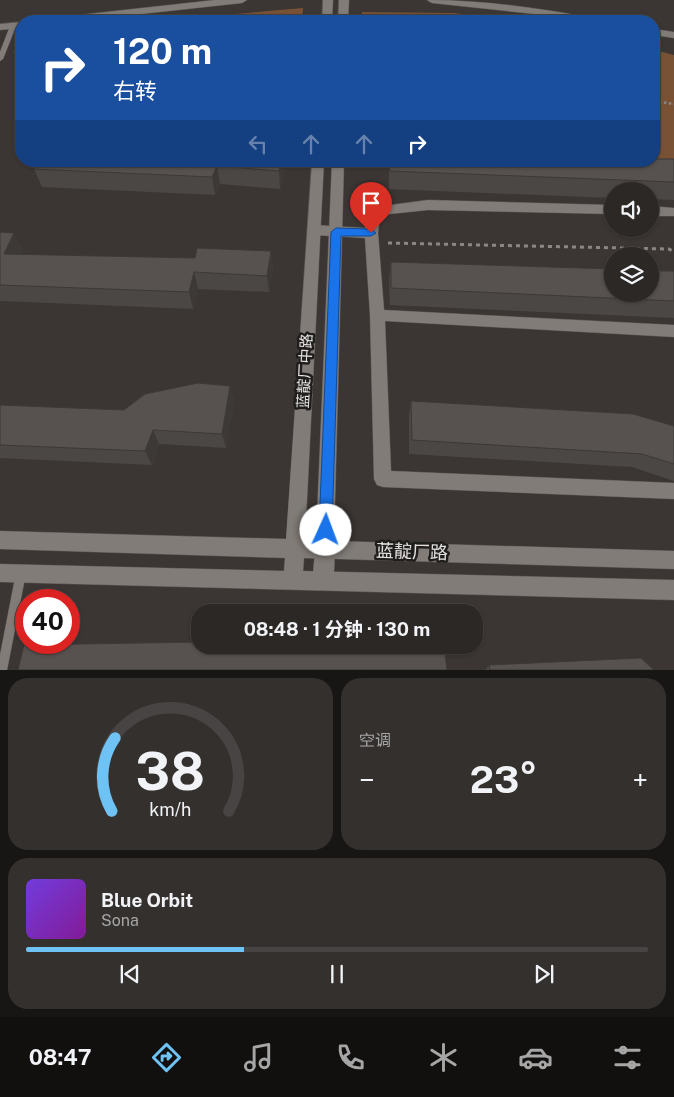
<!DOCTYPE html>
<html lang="zh">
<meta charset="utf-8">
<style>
:root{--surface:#2c2826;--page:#34302e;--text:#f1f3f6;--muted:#a6a6a7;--line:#484443;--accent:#6fc2f4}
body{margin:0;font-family:"Public Sans","Noto Sans SC",sans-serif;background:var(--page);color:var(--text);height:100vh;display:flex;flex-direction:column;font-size:19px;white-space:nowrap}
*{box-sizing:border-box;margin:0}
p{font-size:16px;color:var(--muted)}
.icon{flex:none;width:28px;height:28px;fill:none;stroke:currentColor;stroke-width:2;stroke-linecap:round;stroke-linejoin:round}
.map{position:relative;height:670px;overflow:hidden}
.details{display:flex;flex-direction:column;gap:8px;padding:8px;background:#181615;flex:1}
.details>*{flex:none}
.top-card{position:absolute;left:15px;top:15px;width:645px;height:152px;border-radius:20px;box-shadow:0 1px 4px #0004,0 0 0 1px var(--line);background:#1a4fa0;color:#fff;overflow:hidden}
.buttons{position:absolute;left:604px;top:182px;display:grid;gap:10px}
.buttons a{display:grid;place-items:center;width:55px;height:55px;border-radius:50%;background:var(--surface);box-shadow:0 1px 4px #0004,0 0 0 1px var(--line);font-size:25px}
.speed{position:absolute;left:15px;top:589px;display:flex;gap:10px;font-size:25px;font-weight:700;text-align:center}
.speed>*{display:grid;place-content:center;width:65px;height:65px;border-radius:50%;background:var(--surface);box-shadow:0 1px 4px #0004,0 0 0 1px var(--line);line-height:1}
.speed .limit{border:8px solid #d22;background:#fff;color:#111}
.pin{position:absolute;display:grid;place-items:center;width:42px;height:42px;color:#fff;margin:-51px -21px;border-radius:50% 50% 50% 0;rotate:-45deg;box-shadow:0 0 5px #0007}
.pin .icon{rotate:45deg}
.me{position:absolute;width:55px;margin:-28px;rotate:2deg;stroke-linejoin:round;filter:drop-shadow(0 0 4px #0008)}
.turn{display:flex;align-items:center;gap:18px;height:105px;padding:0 15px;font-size:22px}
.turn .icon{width:65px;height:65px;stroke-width:2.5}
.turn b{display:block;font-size:35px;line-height:42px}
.lanes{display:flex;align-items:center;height:48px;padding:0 15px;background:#0003;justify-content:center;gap:25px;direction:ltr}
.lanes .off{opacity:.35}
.big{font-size:38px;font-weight:700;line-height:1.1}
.details .card{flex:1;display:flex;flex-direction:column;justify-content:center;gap:8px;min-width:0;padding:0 18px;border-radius:20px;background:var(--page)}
.details .dial{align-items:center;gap:0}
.dial svg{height:130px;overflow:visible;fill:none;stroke:var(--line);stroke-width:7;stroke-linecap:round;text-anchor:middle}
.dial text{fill:var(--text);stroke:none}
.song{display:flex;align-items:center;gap:15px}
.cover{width:60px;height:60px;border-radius:8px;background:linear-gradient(135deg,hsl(260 70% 55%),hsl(290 70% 35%))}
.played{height:5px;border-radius:2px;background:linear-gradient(90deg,var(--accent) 35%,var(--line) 35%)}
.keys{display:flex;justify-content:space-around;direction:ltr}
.heat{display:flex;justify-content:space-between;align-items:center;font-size:28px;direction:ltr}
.details .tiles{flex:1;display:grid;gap:8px;grid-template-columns:1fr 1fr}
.card:last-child{grid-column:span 2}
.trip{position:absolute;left:191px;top:604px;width:292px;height:50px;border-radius:20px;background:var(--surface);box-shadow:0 1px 4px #0004,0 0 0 1px var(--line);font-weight:700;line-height:50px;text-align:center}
.menu{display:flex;height:80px;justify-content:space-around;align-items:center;background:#12100f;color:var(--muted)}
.menu .icon{width:35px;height:35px}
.menu .active{color:var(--accent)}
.menu b{font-size:22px;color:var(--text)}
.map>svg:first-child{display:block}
.green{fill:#795236}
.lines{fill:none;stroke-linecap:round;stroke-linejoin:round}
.lane-casing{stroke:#585452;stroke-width:1}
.street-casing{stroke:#585452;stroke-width:1}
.secondary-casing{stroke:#585452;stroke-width:1}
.path-far1{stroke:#8b8785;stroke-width:2.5;stroke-dasharray:2.5 2.5;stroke-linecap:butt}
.path{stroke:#8b8785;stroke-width:3;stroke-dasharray:4 4;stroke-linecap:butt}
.lane{fill:#817c78;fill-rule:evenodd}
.street{fill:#817c78;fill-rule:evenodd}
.secondary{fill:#817c78;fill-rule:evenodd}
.wall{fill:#4b4744}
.shaded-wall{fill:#3d3937}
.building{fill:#57524f;stroke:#3d3937}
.route{fill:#1a73e8;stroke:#114b97}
.labels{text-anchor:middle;stroke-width:5;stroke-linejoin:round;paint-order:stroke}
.street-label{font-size:15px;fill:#e3e0de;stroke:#201e1d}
.near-street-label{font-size:18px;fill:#e3e0de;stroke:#201e1d}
</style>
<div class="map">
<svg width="674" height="670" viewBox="0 0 674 670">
<rect width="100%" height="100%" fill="#3b3633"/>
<g class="green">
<polygon points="303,8 302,21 157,21"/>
<polygon points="362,12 454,13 490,17 490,21 361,21"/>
<polygon points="654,50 674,55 674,163 654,161"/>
</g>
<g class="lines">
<defs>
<g id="lane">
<polygon points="13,24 16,26 3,59 0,61 0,52 10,26"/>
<polygon points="21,568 24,570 26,573 7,670 0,670 0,655 16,573 18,570"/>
</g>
<g id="street">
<polygon points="215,0 247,0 242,3 77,21 47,21 52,18"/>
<path d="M427 0C483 0 538 8 593 18L598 21H578L544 15 432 3Z"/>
<polygon points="21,22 21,28 0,30 0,24"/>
<polygon points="654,29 674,32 674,38 654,35"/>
<polygon points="428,200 612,205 612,214 428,210 380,215 378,233 384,310 674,325 674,337 385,321 391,471 674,483 674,499 383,487 377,485 374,479 370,315 365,238 314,235 309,233 307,230 309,227 314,225 365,228 369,208"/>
<polygon points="650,206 674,208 674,216 650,216"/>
<path d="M325 541 332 544C336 555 335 576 330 588L323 590 316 588C311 576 314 555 318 544Z"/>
</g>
<g id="secondary">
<polygon points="323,0 333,0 332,21 322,21"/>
<polygon points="339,0 349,0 348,21 338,21"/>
<polygon points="312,161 324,161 305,540 316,540 332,161 344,161 334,541 674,551 674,569 304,558 303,571 674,580 674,600 0,582 0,564 284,571 285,558 0,549 0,531 286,539"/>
</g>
</defs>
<use href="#lane" class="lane-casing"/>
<use href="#street" class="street-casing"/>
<use href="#secondary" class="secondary-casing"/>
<g class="path-far1">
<polyline points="463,21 483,20"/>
<polyline points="14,53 21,50"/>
<polyline points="654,101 674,104"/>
</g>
<polyline class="path" points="388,243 669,249 674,252"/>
<use href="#lane" class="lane"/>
<use href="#street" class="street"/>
<use href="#secondary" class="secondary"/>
</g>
<g class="wall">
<polygon points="674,159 674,200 650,199 650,191 612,191 612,198 389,189 389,161 654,161"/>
<polygon points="38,161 284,167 280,189 220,184 215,195 42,187 34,169"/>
<polygon points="0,232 23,250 21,255 195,258 271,251 273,268 269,292 198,289 193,309 0,301"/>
<polygon points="391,262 674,271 674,318 390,305 389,278"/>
<polygon points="230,386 234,401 226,448 159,444 152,465 0,458 0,405 124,410"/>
<polygon points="411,401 674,426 674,481 632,467 409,454 409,415"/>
<polygon points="489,665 654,670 485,670"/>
</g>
<g class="shaded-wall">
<polygon points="281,161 284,161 284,167 280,189 279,171"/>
<polygon points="217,166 220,184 215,195 212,177"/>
<polygon points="14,233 23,250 14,271 4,254"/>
<polygon points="271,251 273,268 269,292 267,276"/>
<polygon points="194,272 198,289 193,309 189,292"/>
<polygon points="230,386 234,401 226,448 222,434"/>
<polygon points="153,430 159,444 152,465 145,451"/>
</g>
<g class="building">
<polygon points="654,159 674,159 674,182 390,171 390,161 654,161"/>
<polygon points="38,161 281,161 279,171 217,166 212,177 34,169"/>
<polygon points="0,232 14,233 4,254 195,258 197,248 271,251 267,276 194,272 189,292 0,285"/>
<polygon points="391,262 612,269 612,294 650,294 650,271 674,271 674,301 391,288"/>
<polygon points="198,383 230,386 222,434 153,430 145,451 0,445 0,405 124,410 145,394"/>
<polygon points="411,401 633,414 674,426 674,464 642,454 412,440"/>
<polygon points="200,642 200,645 444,645 447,670 18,670 24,645"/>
<polygon points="641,658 654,670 490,670 489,665"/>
</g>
<polygon class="route" points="336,228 371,229 376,233 371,236 341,236 332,530 330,534 326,536 321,534 319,530 331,232"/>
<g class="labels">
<g class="street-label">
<text transform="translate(305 371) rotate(-87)" y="5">蓝靛厂中路</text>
</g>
<g class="near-street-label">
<text transform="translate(412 552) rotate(2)" y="6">蓝靛厂路</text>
</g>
</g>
</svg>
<div class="buttons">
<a><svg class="icon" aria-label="sound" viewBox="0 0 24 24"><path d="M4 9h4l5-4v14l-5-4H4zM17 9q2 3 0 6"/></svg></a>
<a><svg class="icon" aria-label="layers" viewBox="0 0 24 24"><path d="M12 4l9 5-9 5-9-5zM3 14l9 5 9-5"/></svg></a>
</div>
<div class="speed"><div class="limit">40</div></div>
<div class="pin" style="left:371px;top:233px;background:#d93025"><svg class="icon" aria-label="arrive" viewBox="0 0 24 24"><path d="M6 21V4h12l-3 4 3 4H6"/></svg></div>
<svg class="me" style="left:326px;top:530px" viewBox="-20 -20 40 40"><circle r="19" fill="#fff"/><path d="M0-13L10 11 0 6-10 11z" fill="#1a73e8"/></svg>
<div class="trip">08:48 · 1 分钟 · 130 m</div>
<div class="top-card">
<div class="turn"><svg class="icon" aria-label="right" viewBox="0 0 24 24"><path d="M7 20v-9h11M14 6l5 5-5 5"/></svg><div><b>120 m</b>右转</div></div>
<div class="lanes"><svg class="icon off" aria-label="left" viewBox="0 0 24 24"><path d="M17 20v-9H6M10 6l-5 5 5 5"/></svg><svg class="icon off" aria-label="ahead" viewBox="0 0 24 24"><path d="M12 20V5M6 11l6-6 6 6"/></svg><svg class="icon off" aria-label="ahead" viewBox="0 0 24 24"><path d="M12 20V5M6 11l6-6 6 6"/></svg><svg class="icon" aria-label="right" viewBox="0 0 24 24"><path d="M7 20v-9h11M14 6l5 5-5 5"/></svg></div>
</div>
</div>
<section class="details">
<div class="tiles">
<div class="card dial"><svg viewBox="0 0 100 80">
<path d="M14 69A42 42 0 1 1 86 69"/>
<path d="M14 69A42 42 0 0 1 16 24" stroke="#6fc2f4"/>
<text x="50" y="56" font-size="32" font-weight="700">38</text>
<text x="50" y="72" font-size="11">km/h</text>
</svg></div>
<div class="card"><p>空调</p>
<div class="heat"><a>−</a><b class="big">23°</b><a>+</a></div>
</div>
<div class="card">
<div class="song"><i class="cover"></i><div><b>Blue Orbit</b><p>Sona</p></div></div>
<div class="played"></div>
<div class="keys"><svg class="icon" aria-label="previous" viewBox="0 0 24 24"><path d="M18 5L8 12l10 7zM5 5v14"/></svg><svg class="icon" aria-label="pause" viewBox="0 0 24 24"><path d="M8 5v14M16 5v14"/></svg><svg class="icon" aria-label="next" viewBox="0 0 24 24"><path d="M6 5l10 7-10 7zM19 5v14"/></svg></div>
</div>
</div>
</section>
<nav class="menu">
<b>08:47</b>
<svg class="icon active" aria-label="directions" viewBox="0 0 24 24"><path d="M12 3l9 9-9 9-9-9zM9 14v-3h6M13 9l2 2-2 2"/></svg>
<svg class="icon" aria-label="music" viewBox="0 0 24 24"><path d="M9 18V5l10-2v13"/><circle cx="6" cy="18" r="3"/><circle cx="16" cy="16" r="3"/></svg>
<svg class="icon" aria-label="phone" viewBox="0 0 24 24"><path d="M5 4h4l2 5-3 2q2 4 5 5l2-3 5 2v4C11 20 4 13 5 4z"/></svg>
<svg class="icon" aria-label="climate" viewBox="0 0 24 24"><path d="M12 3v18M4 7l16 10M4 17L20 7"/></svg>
<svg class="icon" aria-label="car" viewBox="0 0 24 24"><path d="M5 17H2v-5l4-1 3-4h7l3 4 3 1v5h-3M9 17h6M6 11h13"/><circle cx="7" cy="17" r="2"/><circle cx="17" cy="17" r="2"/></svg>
<svg class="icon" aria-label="filters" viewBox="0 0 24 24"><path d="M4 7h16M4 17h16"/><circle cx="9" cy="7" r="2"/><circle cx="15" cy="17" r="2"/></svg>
</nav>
